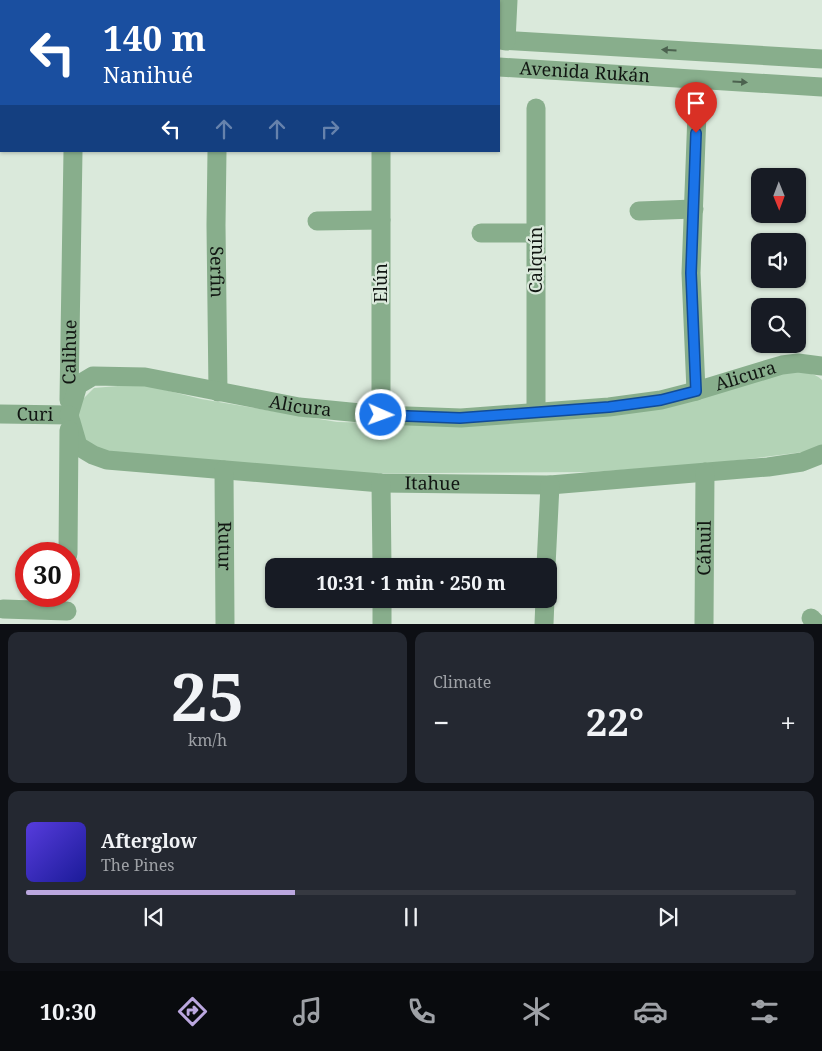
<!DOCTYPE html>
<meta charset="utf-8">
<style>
:root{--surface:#171b24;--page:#242831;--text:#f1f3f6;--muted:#9ea1a6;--line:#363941;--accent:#bba7df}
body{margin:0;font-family:"Noto Serif",serif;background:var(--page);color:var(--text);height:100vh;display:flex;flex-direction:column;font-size:19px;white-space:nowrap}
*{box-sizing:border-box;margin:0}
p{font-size:16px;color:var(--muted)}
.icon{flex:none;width:28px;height:28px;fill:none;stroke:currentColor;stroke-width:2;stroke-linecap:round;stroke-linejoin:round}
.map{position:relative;height:624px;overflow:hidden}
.panel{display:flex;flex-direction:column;gap:8px;padding:8px;background:#0d0f14;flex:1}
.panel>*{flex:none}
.top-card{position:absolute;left:0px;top:0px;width:500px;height:152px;box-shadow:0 1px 4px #0004;background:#1a4fa0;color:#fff;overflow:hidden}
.needle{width:32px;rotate:179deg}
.fabs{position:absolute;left:751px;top:168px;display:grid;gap:10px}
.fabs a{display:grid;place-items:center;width:55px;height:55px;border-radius:10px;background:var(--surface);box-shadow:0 1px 4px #0004;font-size:25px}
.speed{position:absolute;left:15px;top:542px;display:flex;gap:10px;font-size:25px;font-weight:700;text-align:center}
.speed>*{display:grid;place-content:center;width:65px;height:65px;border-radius:50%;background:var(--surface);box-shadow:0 1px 4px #0004;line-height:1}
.speed .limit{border:8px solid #d22;background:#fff;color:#111}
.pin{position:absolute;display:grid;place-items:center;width:42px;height:42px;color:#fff;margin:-51px -21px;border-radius:50% 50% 50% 0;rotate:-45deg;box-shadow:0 0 5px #0007}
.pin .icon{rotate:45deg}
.me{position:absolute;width:55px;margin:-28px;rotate:92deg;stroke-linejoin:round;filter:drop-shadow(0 0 4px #0008)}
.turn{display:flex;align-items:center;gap:18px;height:105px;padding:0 20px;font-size:22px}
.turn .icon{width:65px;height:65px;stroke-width:2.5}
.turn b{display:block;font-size:35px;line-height:42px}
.lanes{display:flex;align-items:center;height:48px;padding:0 20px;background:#0003;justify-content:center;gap:25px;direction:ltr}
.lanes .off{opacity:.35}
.big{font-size:38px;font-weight:700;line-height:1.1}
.panel .card{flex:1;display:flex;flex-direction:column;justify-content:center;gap:8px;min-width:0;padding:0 18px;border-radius:10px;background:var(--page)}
.panel .dial{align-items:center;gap:0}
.dial b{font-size:65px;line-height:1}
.song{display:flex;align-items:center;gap:15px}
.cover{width:60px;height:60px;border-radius:8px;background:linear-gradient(135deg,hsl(250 70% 55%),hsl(240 70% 35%))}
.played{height:5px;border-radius:2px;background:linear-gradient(90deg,var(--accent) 35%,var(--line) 35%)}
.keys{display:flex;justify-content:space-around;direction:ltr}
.heat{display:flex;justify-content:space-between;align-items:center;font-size:28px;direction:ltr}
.panel .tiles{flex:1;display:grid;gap:8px;grid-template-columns:1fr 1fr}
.card:last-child{grid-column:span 2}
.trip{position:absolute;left:265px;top:558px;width:292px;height:50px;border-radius:10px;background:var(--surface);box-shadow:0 1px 4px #0004;font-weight:700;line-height:50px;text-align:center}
.dock{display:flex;height:80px;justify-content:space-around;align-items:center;background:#090b0e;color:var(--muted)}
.dock .icon{width:35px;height:35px}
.dock .active{color:var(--accent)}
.dock b{font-size:22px;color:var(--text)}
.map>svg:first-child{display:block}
.green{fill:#b3d3b6}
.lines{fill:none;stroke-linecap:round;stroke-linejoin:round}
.street{stroke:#88ae8c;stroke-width:19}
.oneway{fill:#4c624f}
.route-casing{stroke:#114b97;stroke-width:12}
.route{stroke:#1a73e8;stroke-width:9}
.labels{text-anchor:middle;stroke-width:4.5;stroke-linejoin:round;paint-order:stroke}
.street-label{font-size:18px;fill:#111612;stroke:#dae9db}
</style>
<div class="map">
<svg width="822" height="624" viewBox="0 0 822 624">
<rect width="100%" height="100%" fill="#dae9db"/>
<path class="green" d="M790 371C801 372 814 372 822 380V447L819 450 699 465 589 472 273 474 166 465 85 446 77 405 94 388 141 384 201 399 337 422 469 425Z"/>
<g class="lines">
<g class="street">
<polyline points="484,1 484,0"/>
<polyline points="0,23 1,23"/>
<polyline points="0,38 1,38"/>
<polyline points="499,40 822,59"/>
<polyline points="506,41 508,0"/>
<path id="s1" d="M499 67 822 87"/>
<polyline points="536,108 536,412"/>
<path id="s2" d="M217 151 216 225 218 392"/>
<polyline points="639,211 694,209"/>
<polyline points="317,221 381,220"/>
<polyline points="481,233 536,233"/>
<polyline points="696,391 691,273 697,113"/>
<path id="s3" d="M69 400 73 151"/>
<path id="s4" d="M0 414 69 415"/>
<path id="s5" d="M69 415 78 385 93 376 145 377 299 407 381 415 461 418 609 407 661 400 696 391 782 365 798 363 822 366"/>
<path id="s6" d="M69 415 78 446 93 455 107 460 381 483 550 485 768 467 802 462 822 454"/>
<polyline points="381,415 381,151"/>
<path id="s7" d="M224 470 225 624"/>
<polyline points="381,483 382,566"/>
<polyline points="68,554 69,430"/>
<polyline points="546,566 550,485"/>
<polyline points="382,599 382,624"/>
<polyline points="3,609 67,611"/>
<polyline points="811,618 817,624"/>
<polyline points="544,624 545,599"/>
<path id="s8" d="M704 624 705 472"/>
</g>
</g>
<defs><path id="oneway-solid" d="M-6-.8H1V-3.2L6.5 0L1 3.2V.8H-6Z" transform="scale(1.25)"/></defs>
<g class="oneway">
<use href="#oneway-solid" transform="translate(669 50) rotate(-177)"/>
<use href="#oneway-solid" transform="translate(740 82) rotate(4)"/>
</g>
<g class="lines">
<defs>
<polyline id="route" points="381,415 460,418 609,407 661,400 696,391 691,273 696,133"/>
</defs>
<use href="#route" class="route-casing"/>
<use href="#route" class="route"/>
</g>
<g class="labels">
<g class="street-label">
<text dy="6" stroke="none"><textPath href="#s1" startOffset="86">Avenida Rukán</textPath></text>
<text transform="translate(536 260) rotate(-90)" y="6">Calquín</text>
<text dy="6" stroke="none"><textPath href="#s2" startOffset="121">Serfin</textPath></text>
<text transform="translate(381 283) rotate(-90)" y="6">Elún</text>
<text dy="6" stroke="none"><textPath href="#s3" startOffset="48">Calihue</textPath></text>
<text dy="6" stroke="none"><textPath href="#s5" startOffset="709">Alicura</textPath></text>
<text dy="6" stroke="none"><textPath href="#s5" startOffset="259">Alicura</textPath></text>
<text dy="6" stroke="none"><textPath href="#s4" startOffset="35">Curi</textPath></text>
<text dy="6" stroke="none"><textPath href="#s6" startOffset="391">Itahue</textPath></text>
<text dy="6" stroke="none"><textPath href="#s7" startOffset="76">Rutur</textPath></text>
<text dy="6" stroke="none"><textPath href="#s8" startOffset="76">Cáhuil</textPath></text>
</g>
</g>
</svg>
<div class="fabs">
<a><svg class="needle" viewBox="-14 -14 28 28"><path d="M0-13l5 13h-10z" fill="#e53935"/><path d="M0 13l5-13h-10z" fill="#9ea1a6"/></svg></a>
<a><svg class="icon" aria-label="sound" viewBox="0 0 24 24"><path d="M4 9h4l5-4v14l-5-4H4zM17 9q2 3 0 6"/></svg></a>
<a><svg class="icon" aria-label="search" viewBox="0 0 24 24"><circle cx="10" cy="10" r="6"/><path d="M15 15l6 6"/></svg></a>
</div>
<div class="speed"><div class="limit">30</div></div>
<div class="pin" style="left:696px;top:133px;background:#d93025"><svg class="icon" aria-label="arrive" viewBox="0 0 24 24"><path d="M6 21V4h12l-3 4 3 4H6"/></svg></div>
<svg class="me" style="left:381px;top:415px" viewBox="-20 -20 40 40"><circle r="17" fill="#1a73e8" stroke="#fff" stroke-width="3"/><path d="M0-11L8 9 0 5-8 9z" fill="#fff"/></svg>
<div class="trip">10:31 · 1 min · 250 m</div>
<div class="top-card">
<div class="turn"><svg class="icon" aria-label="left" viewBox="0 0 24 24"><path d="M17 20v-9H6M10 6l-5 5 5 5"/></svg><div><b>140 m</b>Nanihué</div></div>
<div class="lanes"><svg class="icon" aria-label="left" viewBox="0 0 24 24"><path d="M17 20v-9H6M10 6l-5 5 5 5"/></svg><svg class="icon off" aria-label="ahead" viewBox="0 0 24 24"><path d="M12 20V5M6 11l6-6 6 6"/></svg><svg class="icon off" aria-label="ahead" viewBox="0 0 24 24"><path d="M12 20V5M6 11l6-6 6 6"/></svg><svg class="icon off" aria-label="right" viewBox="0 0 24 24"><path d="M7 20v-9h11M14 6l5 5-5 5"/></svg></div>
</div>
</div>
<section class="panel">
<div class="tiles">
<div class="card dial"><b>25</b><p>km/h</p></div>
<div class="card"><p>Climate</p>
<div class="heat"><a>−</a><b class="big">22°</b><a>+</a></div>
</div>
<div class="card">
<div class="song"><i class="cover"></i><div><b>Afterglow</b><p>The Pines</p></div></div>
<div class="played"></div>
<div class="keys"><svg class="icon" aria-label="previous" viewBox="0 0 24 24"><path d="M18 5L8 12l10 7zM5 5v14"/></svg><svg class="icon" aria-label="pause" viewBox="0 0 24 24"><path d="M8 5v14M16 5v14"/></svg><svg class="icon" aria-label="next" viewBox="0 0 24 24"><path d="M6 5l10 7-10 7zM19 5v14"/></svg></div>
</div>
</div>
</section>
<nav class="dock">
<b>10:30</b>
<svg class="icon active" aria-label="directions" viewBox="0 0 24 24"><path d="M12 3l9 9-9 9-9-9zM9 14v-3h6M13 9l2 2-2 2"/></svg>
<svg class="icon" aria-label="music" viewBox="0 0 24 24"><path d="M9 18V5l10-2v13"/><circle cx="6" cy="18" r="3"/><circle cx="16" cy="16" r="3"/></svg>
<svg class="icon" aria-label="phone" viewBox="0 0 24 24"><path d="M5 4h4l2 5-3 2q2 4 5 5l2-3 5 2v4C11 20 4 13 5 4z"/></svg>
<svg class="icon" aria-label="climate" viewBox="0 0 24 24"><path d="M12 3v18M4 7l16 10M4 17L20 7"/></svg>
<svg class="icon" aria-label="car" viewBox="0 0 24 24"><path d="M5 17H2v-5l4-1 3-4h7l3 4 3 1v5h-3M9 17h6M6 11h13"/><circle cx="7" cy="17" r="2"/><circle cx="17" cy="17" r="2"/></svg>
<svg class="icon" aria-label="filters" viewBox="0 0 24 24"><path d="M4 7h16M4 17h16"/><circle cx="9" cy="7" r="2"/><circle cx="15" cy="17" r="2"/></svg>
</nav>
